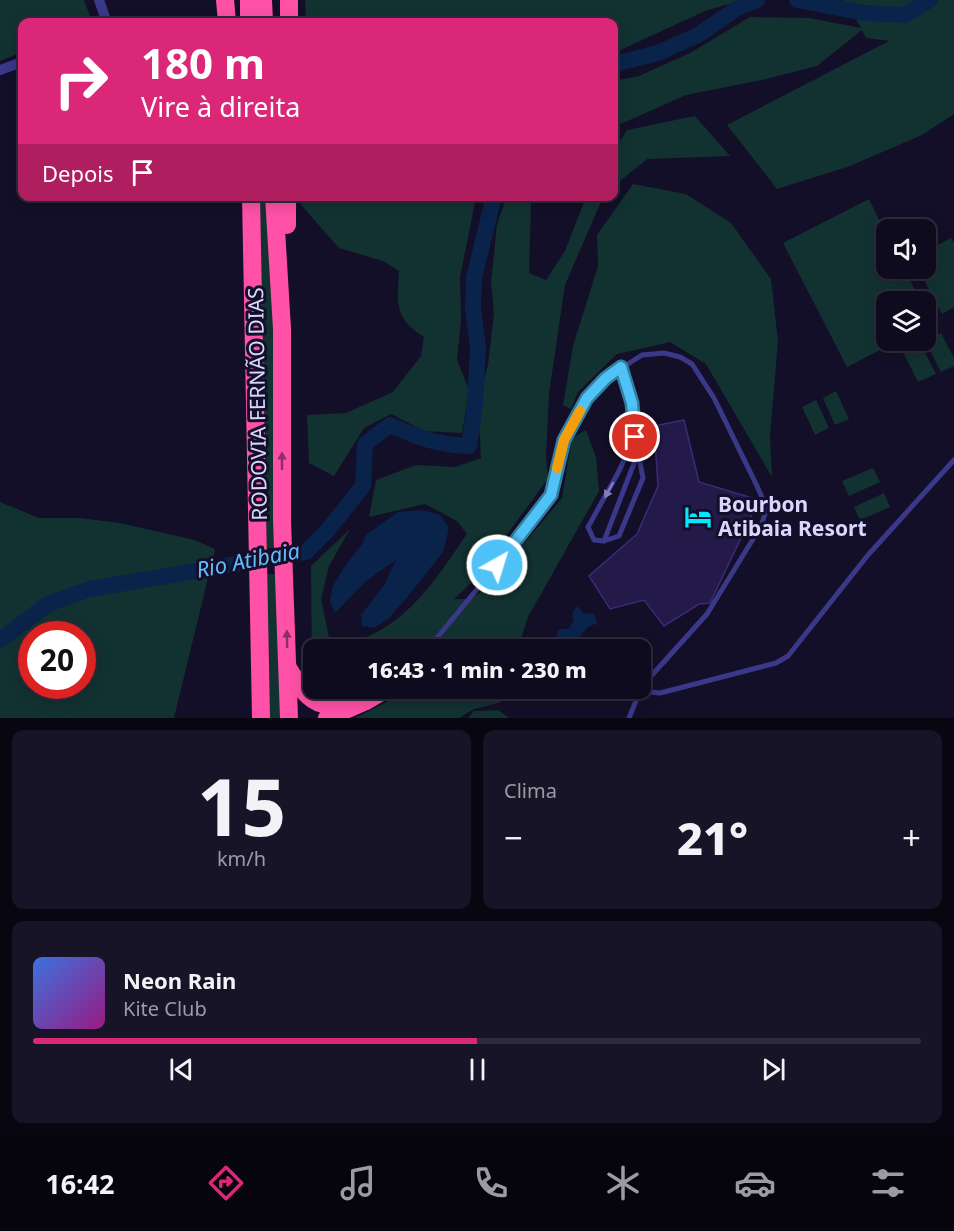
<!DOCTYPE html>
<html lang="pt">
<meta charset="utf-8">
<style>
:root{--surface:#0e0b1e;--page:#171427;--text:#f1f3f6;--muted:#9b9ba4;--line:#2e2b3c;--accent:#db2777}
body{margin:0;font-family:"Noto Sans",sans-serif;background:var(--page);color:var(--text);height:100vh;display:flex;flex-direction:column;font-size:22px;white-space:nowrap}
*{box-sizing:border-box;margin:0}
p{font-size:20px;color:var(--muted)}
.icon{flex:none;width:33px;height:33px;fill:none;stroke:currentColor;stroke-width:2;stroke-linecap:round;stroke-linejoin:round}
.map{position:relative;height:718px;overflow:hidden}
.sheet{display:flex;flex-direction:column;gap:12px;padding:12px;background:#080610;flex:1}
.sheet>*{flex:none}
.hud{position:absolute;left:18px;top:18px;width:600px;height:183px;border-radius:12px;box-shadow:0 3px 15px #0003,0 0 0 2px var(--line);background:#db2777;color:#fff;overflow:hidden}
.controls{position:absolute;left:876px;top:219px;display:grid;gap:12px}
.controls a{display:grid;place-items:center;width:60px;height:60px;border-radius:12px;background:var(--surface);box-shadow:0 3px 15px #0003,0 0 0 2px var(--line);font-size:30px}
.speed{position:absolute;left:18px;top:621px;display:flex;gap:12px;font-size:30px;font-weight:700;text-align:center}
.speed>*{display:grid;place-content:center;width:78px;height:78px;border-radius:50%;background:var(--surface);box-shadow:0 3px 15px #0003,0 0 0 2px var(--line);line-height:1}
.speed .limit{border:9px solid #d22;background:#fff;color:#111}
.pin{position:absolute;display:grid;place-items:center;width:51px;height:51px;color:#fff;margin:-26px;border:3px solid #fff;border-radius:50%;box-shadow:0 2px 6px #0007}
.me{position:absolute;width:66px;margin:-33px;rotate:39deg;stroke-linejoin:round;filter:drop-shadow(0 0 4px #0008)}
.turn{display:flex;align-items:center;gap:21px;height:126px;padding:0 24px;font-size:27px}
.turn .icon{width:78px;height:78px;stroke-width:2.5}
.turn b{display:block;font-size:42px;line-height:51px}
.then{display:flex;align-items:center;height:57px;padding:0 24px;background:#0003;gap:12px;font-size:22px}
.big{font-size:45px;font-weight:800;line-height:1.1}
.sheet .tile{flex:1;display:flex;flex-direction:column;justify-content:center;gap:9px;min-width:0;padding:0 21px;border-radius:12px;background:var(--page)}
.sheet .dial{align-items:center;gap:0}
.dial b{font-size:78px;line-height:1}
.song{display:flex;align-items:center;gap:18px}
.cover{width:72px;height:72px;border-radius:9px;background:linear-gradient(135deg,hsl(220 70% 55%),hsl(310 70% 35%))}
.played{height:6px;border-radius:3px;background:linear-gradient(90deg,var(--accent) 50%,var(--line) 50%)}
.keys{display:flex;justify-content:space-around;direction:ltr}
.heat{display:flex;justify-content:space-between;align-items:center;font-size:33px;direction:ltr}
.sheet .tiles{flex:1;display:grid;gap:12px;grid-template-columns:1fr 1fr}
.tile:last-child{grid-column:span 2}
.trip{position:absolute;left:303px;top:639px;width:348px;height:60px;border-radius:12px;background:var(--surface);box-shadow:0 3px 15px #0003,0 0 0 2px var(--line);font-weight:800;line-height:60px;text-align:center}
.tabs{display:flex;height:96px;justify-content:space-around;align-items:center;background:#06040c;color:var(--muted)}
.tabs .icon{width:42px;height:42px}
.tabs .selected{color:var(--accent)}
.tabs b{font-size:27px;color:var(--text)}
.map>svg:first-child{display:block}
.green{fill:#123231;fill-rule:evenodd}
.water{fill:#0a234b}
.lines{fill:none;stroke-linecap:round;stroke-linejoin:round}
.river{stroke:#0a234b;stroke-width:16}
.building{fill:#231a4a;stroke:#392b76;stroke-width:1.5}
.lane{stroke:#3a3889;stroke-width:5}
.street{stroke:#3a3889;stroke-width:10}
.highway{stroke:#ff51a7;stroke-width:18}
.oneway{fill:#893068}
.oneway2{fill:#827fbe}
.route-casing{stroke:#337fa1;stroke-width:15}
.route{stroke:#4fc3f7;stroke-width:10}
.slow{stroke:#f59e0b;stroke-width:10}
.labels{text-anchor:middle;stroke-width:6;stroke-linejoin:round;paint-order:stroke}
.street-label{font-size:21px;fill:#dad6ff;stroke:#130f28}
.poi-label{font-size:21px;font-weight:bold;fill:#dad6ff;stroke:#130f28;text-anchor:start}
.water-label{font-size:22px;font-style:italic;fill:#64b9ff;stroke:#130f28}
</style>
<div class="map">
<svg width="954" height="718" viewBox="0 0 954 718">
<rect width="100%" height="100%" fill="#130f28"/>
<g class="green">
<polygon points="0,0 84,0 92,22 22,22 22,52 0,61"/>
<polygon points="305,0 742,0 705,11 614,53 614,22 306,22"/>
<polygon points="840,0 954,0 954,114 922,135 850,166 777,189 727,125 889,41 866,38 862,30 817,66 766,79 686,95 614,127 614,81 639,76 690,53 750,17 809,18 861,28 847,2"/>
<polygon points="695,116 730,156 647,159 614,186 614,150 627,130"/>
<polygon points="633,184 686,194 731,223 771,279 778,341 770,436 772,477 706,364 670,342 617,354 578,392 571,409 563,405 573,346 598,266 597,235"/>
<path d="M297 196 476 197 460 277 461 319 457 360 469 390 462 433 424 431 391 414 364 428 334 476 309 463 307 415 346 413 393 392 421 356 424 337C394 318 397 303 399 271L383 261 339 248 296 199Z"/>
<polygon points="258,197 271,197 278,548 267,548"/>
<path d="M506 197H534L531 204 529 273 546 280 565 251 586 197H603L565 285 549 393 546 456 548 479 471 583 454 599H471L489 586 562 498 572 438 586 430 596 457 599 491 528 617 520 642 522 649 314 650 313 668H312L311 566 350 529 329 566 321 599 330 642C341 641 356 641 367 637 413 617 440 573 467 534L457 521 425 504 369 517 376 480 416 465 455 467 481 458 478 402 488 365 494 313 491 282 497 225Z"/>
<polygon points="869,199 886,234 886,268 904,269 921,301 886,302 886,340 898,341 847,367 783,243"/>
<polygon points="951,238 954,243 954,307 942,314 918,269 926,268 926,251"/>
<polygon points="941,333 954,358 954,366 941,372 925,341"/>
<polygon points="920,343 936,374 918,382 903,352"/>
<polygon points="836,391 849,419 835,425 823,398"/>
<polygon points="816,400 829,428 815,435 802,407"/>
<polygon points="873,468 880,482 849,496 842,481"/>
<polygon points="884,493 890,507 860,520 854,507"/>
<path d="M0 502 39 518H79L120 523 194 540 215 549 174 718H0ZM32 634H82V686H32Z"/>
<polygon points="267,574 279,574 280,718 267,718"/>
<polygon points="413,689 494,689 502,702 474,709 459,718 355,718"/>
<polygon points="498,710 509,718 468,718 474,711"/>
</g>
<g class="water">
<polygon points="422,510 440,515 449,528 443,552 409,595 389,618 374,628 362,626 361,615 384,585 396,560 366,581 335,613 330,601 333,586 345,566 362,544 367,534 398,512"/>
<polygon points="577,606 583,613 594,614 597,623 588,627 569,649 554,649 558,646 557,632 560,629 568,629 574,621 572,614"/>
</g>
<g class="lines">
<g class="river">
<polyline points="797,0 865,13 905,15 930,0"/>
<polyline points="614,64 658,53 698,35 736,9 757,0"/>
<path d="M0 640 48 604 90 589 306 552 327 531 363 486 365 444 390 425C419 438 438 445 469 446L475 405 478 347 473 308 474 278 494 196"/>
</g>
</g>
<polygon class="building" points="684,420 699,482 759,500 710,603 699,604 664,626 644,600 610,609 589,576 637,534 658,486 654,426"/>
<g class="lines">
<g class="lane">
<polyline points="621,367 632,403 635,437 643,478 619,536 604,541 594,540 588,527 618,473 635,437"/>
<polyline points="604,541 638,453"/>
<polyline points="427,650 510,549 551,495 564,440 587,398 606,378 642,355 664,353 680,357 692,364 714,398 757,486 764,502 765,514 761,526 707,614 652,675 640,691 629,718"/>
<polyline points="640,691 660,693 668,691 776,663 788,656 868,555 954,460"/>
</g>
<g class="street">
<polyline points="99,0 105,17 105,22"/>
<polyline points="0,70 22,62"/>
</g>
<g class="highway">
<polyline points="225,0 227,22"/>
<polyline points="249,0 249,22"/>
<polyline points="263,0 264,22"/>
<polyline points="289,22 289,0"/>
<polyline points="251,196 261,718"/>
<polyline points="274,196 282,329 282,520 289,718"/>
<polyline points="287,225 287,196"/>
<path d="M288 668C298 684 313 712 336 702 344 699 350 693 357 688"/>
<polyline points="327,718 366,701 388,688"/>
</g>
</g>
<defs><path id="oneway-solid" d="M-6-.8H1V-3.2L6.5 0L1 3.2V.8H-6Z" transform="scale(1.5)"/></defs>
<g class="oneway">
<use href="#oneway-solid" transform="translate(282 461) rotate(-90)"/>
<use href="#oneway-solid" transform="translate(287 639) rotate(-91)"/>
</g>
<use class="oneway2" href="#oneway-solid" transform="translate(609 490) rotate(119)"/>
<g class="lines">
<defs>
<polyline id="route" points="497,565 551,495 564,440 587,398 606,378 621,367 632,403 635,437"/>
</defs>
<use href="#route" class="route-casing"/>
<use href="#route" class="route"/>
<polyline class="slow" points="557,468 564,440 580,411"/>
</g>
<defs>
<symbol id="hotel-bare" viewBox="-9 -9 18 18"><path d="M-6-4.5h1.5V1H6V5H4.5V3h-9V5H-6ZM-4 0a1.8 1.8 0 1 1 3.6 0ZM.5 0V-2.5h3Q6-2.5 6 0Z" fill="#02e9ff" stroke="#130f28" stroke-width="2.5" paint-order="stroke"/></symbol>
</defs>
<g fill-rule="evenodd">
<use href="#hotel-bare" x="679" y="498" width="38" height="38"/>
</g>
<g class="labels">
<g class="street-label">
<text transform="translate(258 404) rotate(-91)" y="7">RODOVIA FERNÃO DIAS</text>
</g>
<g class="poi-label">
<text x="718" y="512">Bourbon<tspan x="718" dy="24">Atibaia Resort</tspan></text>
</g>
<g class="water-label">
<text transform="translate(248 560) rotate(-11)" y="8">Rio Atibaia</text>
</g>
</g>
</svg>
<div class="controls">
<a><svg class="icon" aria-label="sound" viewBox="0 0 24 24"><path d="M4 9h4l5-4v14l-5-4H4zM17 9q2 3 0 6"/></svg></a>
<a><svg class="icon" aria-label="layers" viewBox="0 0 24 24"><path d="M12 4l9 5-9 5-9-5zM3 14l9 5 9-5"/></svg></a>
</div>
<div class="speed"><div class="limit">20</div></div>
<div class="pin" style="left:635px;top:437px;background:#d93025"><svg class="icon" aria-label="arrive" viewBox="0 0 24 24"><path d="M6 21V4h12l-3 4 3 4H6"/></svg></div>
<svg class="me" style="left:497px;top:565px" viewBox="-20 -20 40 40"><circle r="17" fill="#4fc3f7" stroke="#fff" stroke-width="3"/><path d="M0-11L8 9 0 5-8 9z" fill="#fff"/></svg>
<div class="trip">16:43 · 1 min · 230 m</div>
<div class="hud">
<div class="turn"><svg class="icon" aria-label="right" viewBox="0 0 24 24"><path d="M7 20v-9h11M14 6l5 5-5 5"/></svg><div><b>180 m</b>Vire à direita</div></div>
<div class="then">Depois<svg class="icon" aria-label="arrive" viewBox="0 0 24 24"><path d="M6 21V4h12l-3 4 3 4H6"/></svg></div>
</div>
</div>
<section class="sheet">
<div class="tiles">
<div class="tile dial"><b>15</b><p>km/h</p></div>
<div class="tile"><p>Clima</p>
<div class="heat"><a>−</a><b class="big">21°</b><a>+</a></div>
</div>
<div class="tile">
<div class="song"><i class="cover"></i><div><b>Neon Rain</b><p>Kite Club</p></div></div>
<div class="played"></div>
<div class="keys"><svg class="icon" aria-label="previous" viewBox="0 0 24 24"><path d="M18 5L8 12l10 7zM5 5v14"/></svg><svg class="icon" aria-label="pause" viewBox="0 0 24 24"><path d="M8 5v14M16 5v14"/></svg><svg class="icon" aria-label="next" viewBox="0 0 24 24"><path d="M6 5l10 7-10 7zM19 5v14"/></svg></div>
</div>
</div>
</section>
<nav class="tabs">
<b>16:42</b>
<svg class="icon selected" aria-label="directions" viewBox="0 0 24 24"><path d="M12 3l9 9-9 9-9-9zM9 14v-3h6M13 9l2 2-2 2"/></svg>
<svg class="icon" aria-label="music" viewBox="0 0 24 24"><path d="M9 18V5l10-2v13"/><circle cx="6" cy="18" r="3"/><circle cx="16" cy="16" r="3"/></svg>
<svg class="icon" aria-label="phone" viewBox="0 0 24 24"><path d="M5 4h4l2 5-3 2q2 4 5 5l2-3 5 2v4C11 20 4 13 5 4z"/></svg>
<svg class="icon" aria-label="climate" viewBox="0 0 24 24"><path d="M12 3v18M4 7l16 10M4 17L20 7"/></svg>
<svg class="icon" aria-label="car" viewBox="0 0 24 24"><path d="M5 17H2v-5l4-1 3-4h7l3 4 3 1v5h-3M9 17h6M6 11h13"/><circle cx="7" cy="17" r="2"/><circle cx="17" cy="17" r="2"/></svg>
<svg class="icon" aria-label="filters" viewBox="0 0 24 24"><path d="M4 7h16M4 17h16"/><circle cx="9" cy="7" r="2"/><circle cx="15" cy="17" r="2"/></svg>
</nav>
